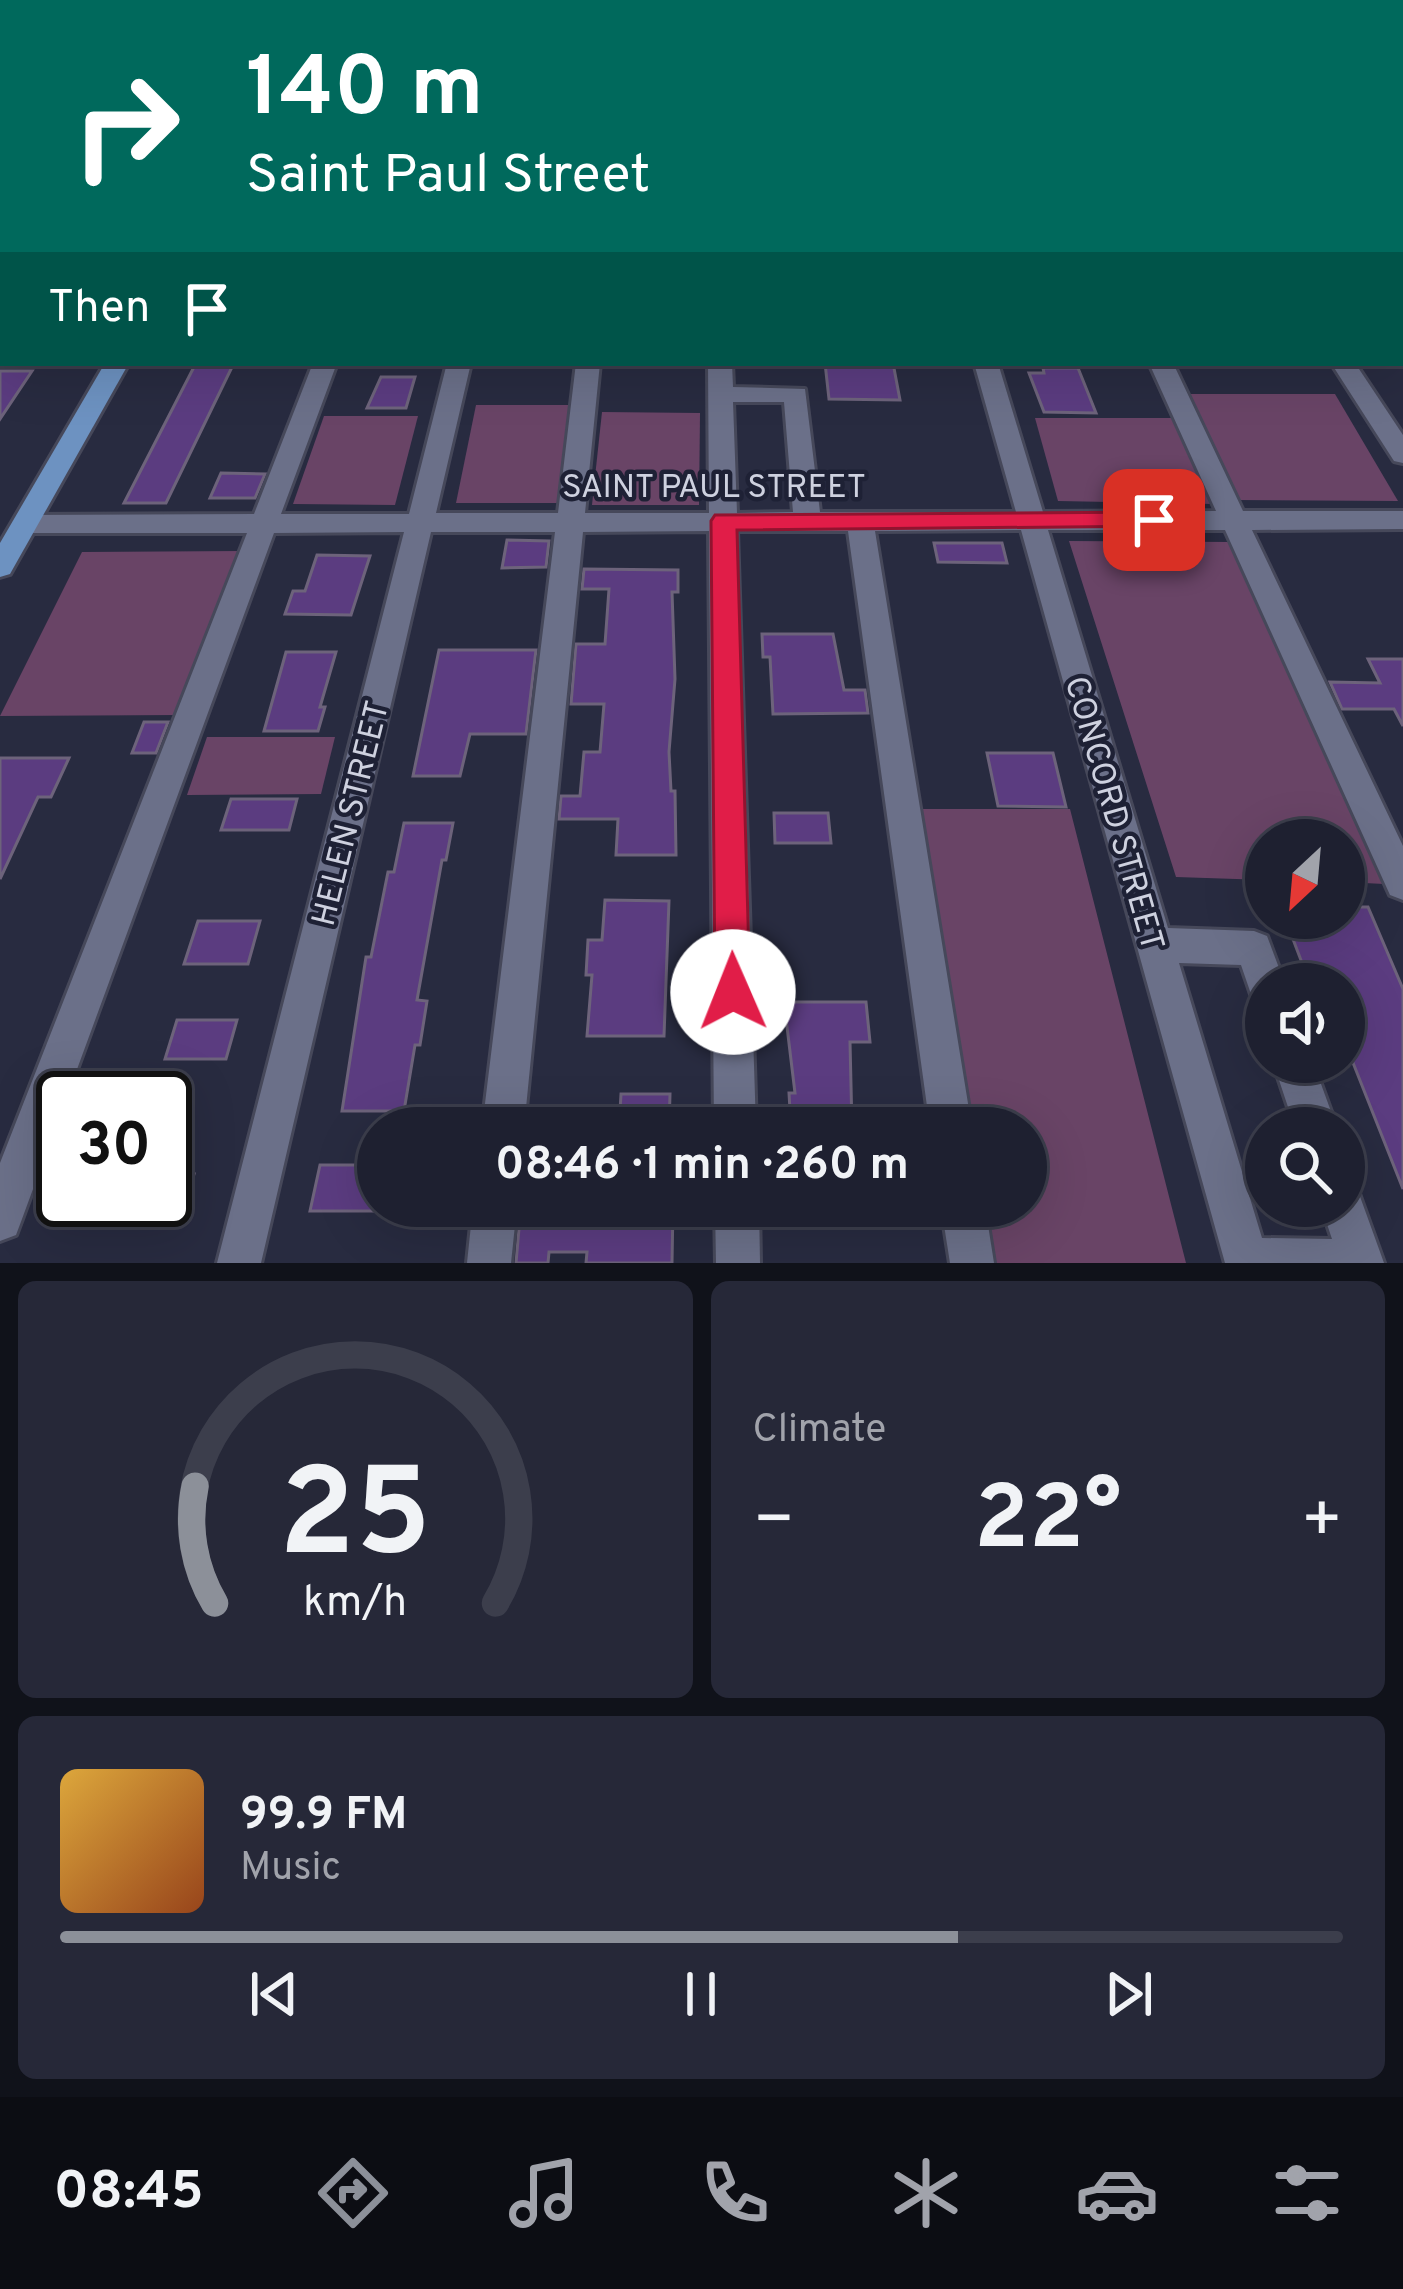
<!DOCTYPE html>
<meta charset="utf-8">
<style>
:root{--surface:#1e2030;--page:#262838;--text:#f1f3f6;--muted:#a1a3ab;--line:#3c3e4c;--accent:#8c9099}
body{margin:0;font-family:Overpass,sans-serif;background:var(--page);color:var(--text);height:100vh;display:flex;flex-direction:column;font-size:45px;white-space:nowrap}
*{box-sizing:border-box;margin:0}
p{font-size:39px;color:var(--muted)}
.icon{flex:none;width:66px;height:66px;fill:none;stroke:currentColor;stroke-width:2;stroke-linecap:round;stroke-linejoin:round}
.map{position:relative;height:1263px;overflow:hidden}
.side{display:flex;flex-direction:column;gap:18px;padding:18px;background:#10121a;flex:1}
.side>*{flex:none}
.guide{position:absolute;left:0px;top:0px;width:1404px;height:366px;box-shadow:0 12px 48px #0002,0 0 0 3px var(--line);background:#00695c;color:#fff;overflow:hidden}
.needle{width:78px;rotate:206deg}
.tools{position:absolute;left:1245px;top:819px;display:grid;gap:24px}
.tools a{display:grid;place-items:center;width:120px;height:120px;border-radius:50%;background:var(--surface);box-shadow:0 12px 48px #0002,0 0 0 3px var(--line);font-size:60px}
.speed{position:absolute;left:36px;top:1071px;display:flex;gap:24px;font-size:60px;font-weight:700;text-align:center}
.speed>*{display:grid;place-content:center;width:156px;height:156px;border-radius:50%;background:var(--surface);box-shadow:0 12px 48px #0002,0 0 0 3px var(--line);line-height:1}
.speed .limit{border:6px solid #111;border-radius:18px;background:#fff;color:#111}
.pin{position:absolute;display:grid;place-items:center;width:102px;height:102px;color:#fff;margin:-51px;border-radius:24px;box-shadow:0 6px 18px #0006}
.me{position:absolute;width:132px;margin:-66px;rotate:359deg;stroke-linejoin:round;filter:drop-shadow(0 0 9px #0008)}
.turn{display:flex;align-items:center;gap:42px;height:252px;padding:0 48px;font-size:54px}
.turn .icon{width:156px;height:156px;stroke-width:2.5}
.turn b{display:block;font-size:84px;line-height:102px}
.then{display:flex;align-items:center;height:114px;padding:0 48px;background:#0003;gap:24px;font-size:45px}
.big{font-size:90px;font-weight:700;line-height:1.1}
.side .widget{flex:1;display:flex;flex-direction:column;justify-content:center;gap:18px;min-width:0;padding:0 42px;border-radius:18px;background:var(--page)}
.side .dial{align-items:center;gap:0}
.dial svg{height:312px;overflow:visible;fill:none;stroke:var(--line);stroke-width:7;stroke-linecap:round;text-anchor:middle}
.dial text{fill:var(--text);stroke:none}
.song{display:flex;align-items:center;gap:36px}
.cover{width:144px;height:144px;border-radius:18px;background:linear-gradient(135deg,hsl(40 70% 55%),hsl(20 70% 35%))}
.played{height:12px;border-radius:6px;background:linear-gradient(90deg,var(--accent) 70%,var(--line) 70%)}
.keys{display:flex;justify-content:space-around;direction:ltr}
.heat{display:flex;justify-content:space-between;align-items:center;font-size:66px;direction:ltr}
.side .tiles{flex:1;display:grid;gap:18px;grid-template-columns:1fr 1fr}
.widget:last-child{grid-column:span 2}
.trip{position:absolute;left:357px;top:1107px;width:690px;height:120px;border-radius:60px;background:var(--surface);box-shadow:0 12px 48px #0002,0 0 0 3px var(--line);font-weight:700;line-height:120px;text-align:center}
.tab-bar{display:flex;height:192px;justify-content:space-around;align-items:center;background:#0c0d13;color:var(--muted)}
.tab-bar .icon{width:84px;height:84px}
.tab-bar .active{color:var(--accent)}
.tab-bar b{font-size:54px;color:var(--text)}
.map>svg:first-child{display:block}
.green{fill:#694466}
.building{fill:#5b3c80;stroke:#6d637b;stroke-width:3}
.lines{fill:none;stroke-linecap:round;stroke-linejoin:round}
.minor-casing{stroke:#46485a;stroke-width:6}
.major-casing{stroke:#46485a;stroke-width:6}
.minor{fill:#6b7089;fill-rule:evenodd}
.major{fill:#6d92c1;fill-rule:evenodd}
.route{fill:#e11d48;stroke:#92132f;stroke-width:3}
.labels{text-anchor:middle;stroke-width:9;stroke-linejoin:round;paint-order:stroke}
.street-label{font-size:33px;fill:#ced1df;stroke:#1e2135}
</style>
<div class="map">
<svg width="1403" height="1263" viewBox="0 0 1403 1263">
<rect width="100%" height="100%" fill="#282b40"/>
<g class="green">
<polygon points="1190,394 1335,394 1398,501 1236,500"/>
<polygon points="476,405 574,405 562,503 456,503"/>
<polygon points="602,412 700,413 699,505 592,505"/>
<polygon points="324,416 418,416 395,505 293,504"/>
<polygon points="1035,418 1175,418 1214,504 1058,501"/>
<polygon points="1069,541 1232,542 1384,884 1344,882 1344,840 1266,840 1266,880 1176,877"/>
<polygon points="242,551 180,715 0,716 82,552"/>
<polygon points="207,737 335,737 321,794 187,795"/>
<polygon points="921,809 1070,809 1186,1263 990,1263 982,1206 1026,1206 1026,1128 970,1128"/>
</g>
<g class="building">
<polygon points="196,363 234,363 166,503 124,503"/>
<polygon points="825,363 893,363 900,400 829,399"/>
<polygon points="1043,368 1078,368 1096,413 1044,412 1029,373 1044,373"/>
<polygon points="0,371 32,371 0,419"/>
<polygon points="381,377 415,377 406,408 367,408"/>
<polygon points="221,473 265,474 255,498 210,498"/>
<polygon points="507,540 549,541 546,567 502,568"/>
<polygon points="934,543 1002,543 1007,563 938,562"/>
<polygon points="317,555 370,556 351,615 285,614 293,591 305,591"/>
<polygon points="584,569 678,570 678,592 672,592 675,679 669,752 671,791 675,791 676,855 616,855 618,819 559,819 561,796 580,796 584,752 600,752 604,704 571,704 576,644 605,644 609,589 582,589"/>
<polygon points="762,634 833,634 844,690 865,690 868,713 773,714 770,657 763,657"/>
<polygon points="439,650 536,650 526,734 470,734 460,776 413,776"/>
<polygon points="286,652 336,652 320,707 325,707 318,731 264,731"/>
<polygon points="1368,659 1403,659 1403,726 1394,709 1342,709 1330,682 1380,683"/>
<polygon points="144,722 168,722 156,753 132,753"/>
<polygon points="987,753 1053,753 1066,807 998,806"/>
<polygon points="0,758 69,758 51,797 38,797 0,879"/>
<polygon points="231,799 297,799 289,830 221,830"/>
<polygon points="774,813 828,813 831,843 775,843"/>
<polygon points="404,823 453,823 446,860 442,860 417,1000 427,1001 420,1045 415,1045 404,1111 342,1111 366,957 371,957 388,872 394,872"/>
<polygon points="605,900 669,901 664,1036 587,1036 592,975 586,975 588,940 602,940"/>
<polygon points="1344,907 1368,907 1403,989 1403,1189 1344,1040 1344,984 1310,984 1285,918 1344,918"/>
<polygon points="198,921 260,921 248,964 184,964"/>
<polygon points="784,1002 866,1002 870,1042 850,1042 852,1128 791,1128 789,1093 795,1093"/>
<polygon points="177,1020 237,1020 226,1059 165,1059"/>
<polygon points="621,1094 670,1094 669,1128 619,1128"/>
<polygon points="320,1165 378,1165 378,1211 310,1211"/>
<polygon points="165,1174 194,1174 180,1224 80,1224 88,1200 165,1200"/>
<polygon points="577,1206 673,1206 672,1263 586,1263 587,1252 549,1252 548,1263 516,1263 520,1217 576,1218"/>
</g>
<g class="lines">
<defs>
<g id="minor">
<polygon points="49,0 65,0 46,3"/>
<polygon points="184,0 200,0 182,3"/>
<polygon points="453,0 469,0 452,3"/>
<polygon points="492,0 619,0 489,3"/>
<polygon points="703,0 719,0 720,3 704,3"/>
<rect x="874" y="0" width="16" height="3"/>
<polygon points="985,0 1001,0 1002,3 986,3"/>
<polygon points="1100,0 1116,0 1118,3 1102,3"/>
<polygon points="1170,0 1186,0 1188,3 1172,3"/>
<polygon points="1326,0 1342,0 1345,3 1329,3"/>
<rect x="0" y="4" width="3" height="10"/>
<rect x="1401" y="13" width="2" height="10"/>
<polygon points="3,48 3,60 0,61 0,49"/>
<polygon points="1401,61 1403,62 1403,73 1401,72"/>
<rect x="0" y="201" width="3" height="12"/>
<polygon points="3,225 3,240 0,241 0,226"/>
<path d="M313 363H337L281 514H409L447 363H471L436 513H558L576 363H600L585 513H709L708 363H732L733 387 805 389 820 512H1016L974 363H998L1043 512 1216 511 1149 363H1173L1243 511H1403V529L1252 530 1403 846V900L1390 895 1225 530H1048L1168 928 1254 931 1267 936 1285 984H1266V1002L1252 997 1241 965 1179 963 1262 1238 1332 1239 1321 1206H1344V1185L1358 1191 1384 1263H1225L1021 530 875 531 972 1128H930L848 531H737L756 1128H714L709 531 583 532 524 1128H482L555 532H431L261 1263H217L404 532 274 533 22 1219 16 1235 0 1241V1163L247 533H26L12 524 26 515 254 514ZM733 402H784L793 512 737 513Z"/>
<polygon points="1331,363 1355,363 1403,435 1403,463 1394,461"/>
<polygon points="1273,1062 1313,1062 1337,1128 1295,1128"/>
<polygon points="473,1206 517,1206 511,1263 467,1263"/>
<polygon points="715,1206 759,1206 760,1263 716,1263"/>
<polygon points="941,1206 985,1206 994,1263 950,1263"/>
</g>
<g id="major">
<polygon points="320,0 336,0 318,3"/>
<polygon points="105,363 129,363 10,574 0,577 0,543"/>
</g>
</defs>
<use href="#minor" class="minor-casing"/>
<use href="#major" class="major-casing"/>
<use href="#minor" class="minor"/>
<use href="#major" class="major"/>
</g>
<polygon class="route" points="1154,512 1163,515 1166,520 1163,526 737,530 750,992 745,1004 733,1009 720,1004 715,992 711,521 715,515"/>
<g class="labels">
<g class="street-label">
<text x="714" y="497">SAINT PAUL STREET</text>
<text transform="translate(349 813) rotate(-76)" y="12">HELEN STREET</text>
<text transform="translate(1116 813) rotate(74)" y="12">CONCORD STREET</text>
</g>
</g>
</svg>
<div class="tools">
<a><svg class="needle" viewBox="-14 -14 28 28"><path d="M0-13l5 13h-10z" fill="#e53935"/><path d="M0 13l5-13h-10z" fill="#a1a3ab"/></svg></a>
<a><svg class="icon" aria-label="sound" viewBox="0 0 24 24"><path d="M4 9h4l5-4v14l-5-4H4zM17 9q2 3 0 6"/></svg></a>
<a><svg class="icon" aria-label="search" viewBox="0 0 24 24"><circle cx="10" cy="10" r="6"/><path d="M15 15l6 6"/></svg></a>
</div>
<div class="speed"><div class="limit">30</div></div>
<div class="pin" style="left:1154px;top:520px;background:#d93025"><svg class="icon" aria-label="arrive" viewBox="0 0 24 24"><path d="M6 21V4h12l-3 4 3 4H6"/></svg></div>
<svg class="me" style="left:733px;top:992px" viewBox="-20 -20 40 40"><circle r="19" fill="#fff"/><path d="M0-13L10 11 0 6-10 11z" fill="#e11d48"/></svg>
<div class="trip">08:46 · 1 min · 260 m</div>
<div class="guide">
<div class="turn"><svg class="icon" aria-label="right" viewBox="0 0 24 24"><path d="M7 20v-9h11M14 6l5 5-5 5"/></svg><div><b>140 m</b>Saint Paul Street</div></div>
<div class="then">Then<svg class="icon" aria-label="arrive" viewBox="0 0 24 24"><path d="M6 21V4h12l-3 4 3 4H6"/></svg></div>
</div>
</div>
<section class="side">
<div class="tiles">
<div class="widget dial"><svg viewBox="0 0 100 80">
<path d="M14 69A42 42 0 1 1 86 69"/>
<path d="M14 69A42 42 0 0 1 9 39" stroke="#8c9099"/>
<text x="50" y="56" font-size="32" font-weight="700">25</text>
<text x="50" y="72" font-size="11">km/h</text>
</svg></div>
<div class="widget"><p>Climate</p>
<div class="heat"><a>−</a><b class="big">22°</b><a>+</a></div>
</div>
<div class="widget">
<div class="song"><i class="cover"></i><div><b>99.9 FM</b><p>Music</p></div></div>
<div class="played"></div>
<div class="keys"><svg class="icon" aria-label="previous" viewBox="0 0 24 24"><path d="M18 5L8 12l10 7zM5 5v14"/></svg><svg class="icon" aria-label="pause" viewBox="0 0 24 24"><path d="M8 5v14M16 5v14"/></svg><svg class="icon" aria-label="next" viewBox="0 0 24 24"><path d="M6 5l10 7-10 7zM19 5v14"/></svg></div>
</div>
</div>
</section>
<nav class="tab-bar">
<b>08:45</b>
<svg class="icon active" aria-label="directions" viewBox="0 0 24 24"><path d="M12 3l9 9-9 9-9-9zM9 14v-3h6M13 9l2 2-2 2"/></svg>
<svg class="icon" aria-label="music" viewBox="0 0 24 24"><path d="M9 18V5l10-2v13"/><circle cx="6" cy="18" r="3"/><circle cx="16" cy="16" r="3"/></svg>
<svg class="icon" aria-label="phone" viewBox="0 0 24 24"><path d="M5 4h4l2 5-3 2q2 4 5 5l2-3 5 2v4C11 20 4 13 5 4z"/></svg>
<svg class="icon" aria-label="climate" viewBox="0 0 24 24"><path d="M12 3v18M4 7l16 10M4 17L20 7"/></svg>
<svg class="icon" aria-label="car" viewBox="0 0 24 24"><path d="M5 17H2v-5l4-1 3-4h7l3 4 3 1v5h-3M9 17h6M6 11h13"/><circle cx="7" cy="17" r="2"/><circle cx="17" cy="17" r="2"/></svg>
<svg class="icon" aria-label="filters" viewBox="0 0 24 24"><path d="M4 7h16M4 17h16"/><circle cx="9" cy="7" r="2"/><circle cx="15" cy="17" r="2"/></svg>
</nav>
